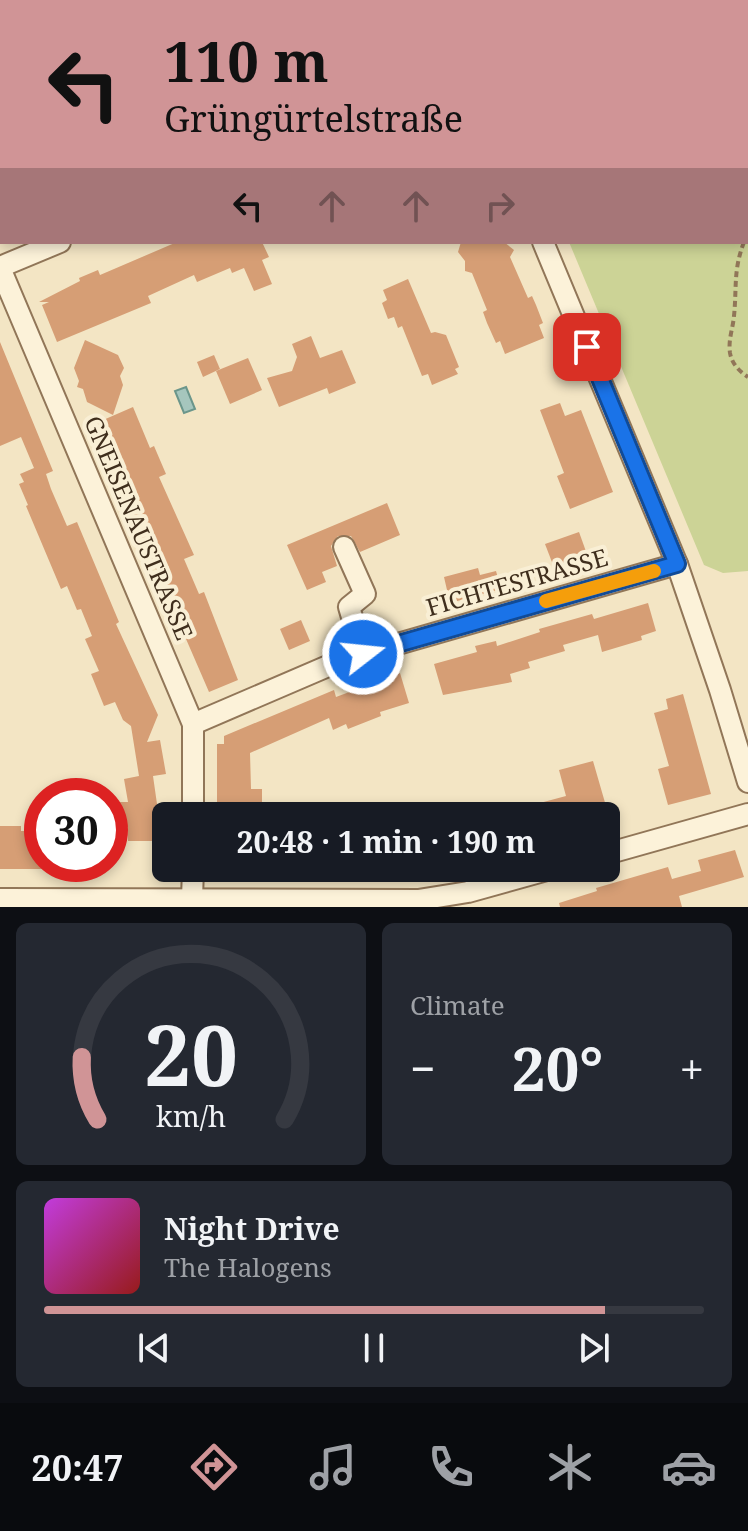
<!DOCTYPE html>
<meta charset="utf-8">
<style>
:root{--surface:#171b24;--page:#242831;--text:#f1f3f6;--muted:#9ea1a6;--line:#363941;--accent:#d09496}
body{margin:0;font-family:"Noto Serif",serif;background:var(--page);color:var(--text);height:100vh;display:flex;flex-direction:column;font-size:30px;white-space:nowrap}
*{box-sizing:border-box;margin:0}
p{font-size:26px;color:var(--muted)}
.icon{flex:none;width:44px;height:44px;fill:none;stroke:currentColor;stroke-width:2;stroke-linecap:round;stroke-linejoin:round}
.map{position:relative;height:907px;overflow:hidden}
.panel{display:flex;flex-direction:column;gap:16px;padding:16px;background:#0d0f14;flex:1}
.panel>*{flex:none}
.hud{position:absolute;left:0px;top:0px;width:748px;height:244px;box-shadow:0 4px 12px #0003;background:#d09496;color:#111;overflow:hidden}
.speed{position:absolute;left:24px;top:778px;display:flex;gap:16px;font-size:40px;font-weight:700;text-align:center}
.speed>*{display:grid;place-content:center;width:104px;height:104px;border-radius:50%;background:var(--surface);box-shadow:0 4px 12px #0003;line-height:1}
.speed .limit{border:12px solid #d22;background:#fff;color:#111}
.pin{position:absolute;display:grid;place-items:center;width:68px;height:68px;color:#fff;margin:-34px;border-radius:16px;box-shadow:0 4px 12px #0006}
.me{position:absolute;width:88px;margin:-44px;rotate:74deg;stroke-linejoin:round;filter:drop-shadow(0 0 6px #0008)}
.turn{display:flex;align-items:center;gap:28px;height:168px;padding:0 32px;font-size:36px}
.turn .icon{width:104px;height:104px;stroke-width:2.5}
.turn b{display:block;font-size:56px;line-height:68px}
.lanes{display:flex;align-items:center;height:76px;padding:0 32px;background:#0003;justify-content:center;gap:40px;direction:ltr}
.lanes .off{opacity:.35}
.big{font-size:60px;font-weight:700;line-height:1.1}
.panel .tile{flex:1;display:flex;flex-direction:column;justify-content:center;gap:12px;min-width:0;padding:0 28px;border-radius:12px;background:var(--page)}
.panel .dial{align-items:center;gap:0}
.dial svg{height:208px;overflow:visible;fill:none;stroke:var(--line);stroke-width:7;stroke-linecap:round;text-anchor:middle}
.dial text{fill:var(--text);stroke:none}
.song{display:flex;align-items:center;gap:24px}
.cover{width:96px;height:96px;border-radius:12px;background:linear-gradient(135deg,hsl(290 70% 55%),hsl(0 70% 35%))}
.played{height:8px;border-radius:4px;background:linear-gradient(90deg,var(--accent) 85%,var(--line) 85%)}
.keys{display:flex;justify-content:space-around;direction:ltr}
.heat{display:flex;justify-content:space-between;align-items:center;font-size:44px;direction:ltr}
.panel .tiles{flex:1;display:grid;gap:16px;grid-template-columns:1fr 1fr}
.tile:last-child{grid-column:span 2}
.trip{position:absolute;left:152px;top:802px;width:468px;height:80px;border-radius:12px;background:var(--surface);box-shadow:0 4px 12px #0003;font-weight:700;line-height:80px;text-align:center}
.menu{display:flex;height:128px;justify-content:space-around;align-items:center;background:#090b0e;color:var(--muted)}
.menu .icon{width:56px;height:56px}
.menu .current{color:var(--accent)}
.menu b{font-size:36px;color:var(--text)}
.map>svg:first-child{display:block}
.green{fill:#ccd396}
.water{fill:#a6c6bd;stroke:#6b968b;stroke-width:2}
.building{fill:#d69e75}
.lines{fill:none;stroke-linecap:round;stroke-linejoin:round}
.minor-casing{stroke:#917658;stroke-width:24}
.path{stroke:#917658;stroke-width:4;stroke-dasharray:6 4;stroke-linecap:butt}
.minor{stroke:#fcf2d9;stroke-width:20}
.route-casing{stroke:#114b97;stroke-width:20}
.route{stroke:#1a73e8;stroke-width:14}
.slow{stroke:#f59e0b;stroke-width:14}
.labels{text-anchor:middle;stroke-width:8;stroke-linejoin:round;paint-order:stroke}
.street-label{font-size:24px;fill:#3f2e1d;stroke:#f9efd5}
</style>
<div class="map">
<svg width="748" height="907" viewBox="0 0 748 907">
<rect width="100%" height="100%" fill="#f3e5c4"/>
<polygon class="green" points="468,0 748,0 748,571 723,573 704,565 569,242 746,242 746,2"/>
<polygon class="water" points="186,387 195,409 184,413 175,391"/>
<g class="building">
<polygon points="177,242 262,242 269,257 262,260 272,284 254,291 244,268 232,273 230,268 197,282 194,275 148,296 151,303 57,342 42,305 49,302 39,302 80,281 79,278 98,270 100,275"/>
<polygon points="461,242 504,242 514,250 510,257 528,298 532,296 536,305 543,323 539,325 544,338 505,354 500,341 496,343 487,323 483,312 487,310 472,273 465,271 465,261 458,252"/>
<polygon points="408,279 431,333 435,332 446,335 459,367 455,369 458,374 432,385 428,374 422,376 402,326 398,328 394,317 388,319 382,303 387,300 383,290"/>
<polygon points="311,336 320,358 342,350 356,383 329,394 327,388 279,407 267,378 292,371 297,357 292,344"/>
<polygon points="85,340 118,355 124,368 120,376 123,385 113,415 87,402 83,389 77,387 79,381 74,368"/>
<polygon points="0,342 53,471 46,474 51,489 67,526 77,522 119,622 116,624 158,715 147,742 160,740 166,774 153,776 158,811 163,811 163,841 128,841 128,827 115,827 115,802 128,802 124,779 139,776 131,726 123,720 115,702 104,706 91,674 99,671 85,639 92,636 81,609 77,610 67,586 61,589 26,506 28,505 19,484 24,482 20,474 34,468 21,437 0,446"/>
<polygon points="214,355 220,369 203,377 197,362"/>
<polygon points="248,358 262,390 230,404 216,371"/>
<polygon points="560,403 565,416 581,410 613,492 570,509 557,476 564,473 540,410"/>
<polygon points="133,407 150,448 154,446 166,474 159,477 194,555 184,559 199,594 204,592 238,680 209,692 121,489 118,484 107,480 111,467 94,424"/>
<polygon points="387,503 400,535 360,552 351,536 338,536 331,546 337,566 322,572 326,582 307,590 287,545"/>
<polygon points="579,532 588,557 555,570 545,544"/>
<polygon points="478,568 480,575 496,571 501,589 450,603 444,577"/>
<polygon points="648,603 656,631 641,636 642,640 602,652 598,635 563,645 565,651 528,662 530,668 510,674 512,682 443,695 434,664 477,652 475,646 496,641 497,646 540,632 539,629 592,614 594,619"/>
<polygon points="301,620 310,641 289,650 280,629"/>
<polygon points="400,673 409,703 380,712 381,716 348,729 346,724 333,730 329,718 250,753 251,789 262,789 262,816 217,816 217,744 224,744 224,736 334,690 336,697"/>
<polygon points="683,694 711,794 668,805 658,769 669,766 654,713 668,709 666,699"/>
<polygon points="593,761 606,806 557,816 510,816 510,811 566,796 559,770"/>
<polygon points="0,826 21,826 21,831 42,831 42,869 0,869"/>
<polygon points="735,850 744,877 679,896 682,907 560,907 559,903 597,891 596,888 668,867 672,879 701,871 698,860"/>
</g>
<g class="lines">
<defs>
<g id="minor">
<polyline points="171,0 172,2"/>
<polyline points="441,0 442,2"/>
<polyline points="543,242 677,564 720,690 748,782"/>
<polyline points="0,267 60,242"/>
<polyline points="0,268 193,724 193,816"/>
<polyline points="344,547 365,594 349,607 363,654"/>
<polyline points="193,724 342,660 677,564"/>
<polyline points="606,854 748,814"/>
<polyline points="0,899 418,900 468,892 554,868"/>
<polyline points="192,899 193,868"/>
</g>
</defs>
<use href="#minor" class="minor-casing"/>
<g class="path">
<polyline points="649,0 650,2"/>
<polyline points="746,165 748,169"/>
<polyline points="746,238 748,232"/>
<path d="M744 242C733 271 737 286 734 316 733 328 728 340 730 353 732 364 739 371 748 377"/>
</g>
<use href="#minor" class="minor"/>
</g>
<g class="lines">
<defs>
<polyline id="route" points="363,654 677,564 587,347"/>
</defs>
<use href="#route" class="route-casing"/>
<use href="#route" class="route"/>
<polyline class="slow" points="546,601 654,571"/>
</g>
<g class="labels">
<g class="street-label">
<text transform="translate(138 528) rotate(67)" y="8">GNEISENAUSTRASSE</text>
<text transform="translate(517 583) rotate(-16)" y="8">FICHTESTRASSE</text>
</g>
</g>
</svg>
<div class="speed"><div class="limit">30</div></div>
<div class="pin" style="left:587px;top:347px;background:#d93025"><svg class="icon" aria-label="arrive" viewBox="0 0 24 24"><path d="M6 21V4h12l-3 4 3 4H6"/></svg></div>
<svg class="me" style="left:363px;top:654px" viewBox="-20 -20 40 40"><circle r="17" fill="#1a73e8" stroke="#fff" stroke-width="3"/><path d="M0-11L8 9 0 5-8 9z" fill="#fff"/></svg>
<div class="trip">20:48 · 1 min · 190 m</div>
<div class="hud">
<div class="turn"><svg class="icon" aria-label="left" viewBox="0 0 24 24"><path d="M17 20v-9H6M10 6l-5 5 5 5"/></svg><div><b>110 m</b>Grüngürtelstraße</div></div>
<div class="lanes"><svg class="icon" aria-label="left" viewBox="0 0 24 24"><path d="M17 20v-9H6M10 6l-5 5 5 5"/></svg><svg class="icon off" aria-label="ahead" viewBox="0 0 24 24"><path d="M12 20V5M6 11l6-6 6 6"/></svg><svg class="icon off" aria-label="ahead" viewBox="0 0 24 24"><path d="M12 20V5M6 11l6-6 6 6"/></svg><svg class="icon off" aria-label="right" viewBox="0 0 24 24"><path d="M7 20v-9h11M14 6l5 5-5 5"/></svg></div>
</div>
</div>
<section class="panel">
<div class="tiles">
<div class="tile dial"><svg viewBox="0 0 100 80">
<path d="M14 69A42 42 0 1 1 86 69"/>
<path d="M14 69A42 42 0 0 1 8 45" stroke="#d09496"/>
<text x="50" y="56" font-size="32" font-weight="700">20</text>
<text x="50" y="72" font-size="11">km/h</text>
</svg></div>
<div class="tile"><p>Climate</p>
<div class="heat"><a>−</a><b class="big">20°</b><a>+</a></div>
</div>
<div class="tile">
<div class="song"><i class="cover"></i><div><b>Night Drive</b><p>The Halogens</p></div></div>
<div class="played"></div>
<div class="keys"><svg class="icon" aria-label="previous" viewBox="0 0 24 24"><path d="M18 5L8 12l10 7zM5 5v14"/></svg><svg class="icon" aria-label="pause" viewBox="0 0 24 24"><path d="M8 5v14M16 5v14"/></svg><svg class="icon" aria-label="next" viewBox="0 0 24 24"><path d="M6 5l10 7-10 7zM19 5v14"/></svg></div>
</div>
</div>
</section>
<nav class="menu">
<b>20:47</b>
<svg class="icon current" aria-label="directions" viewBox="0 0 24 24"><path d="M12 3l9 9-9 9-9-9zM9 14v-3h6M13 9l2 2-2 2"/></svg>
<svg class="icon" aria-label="music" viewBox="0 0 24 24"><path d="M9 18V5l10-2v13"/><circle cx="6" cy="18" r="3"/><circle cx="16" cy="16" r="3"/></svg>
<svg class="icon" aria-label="phone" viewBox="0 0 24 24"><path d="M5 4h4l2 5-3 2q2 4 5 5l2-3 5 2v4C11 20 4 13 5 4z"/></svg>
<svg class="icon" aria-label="climate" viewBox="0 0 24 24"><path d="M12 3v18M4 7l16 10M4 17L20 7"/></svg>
<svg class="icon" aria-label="car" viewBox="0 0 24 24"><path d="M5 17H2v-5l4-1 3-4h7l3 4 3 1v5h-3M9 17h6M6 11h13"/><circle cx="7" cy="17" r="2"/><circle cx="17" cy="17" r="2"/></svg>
</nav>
